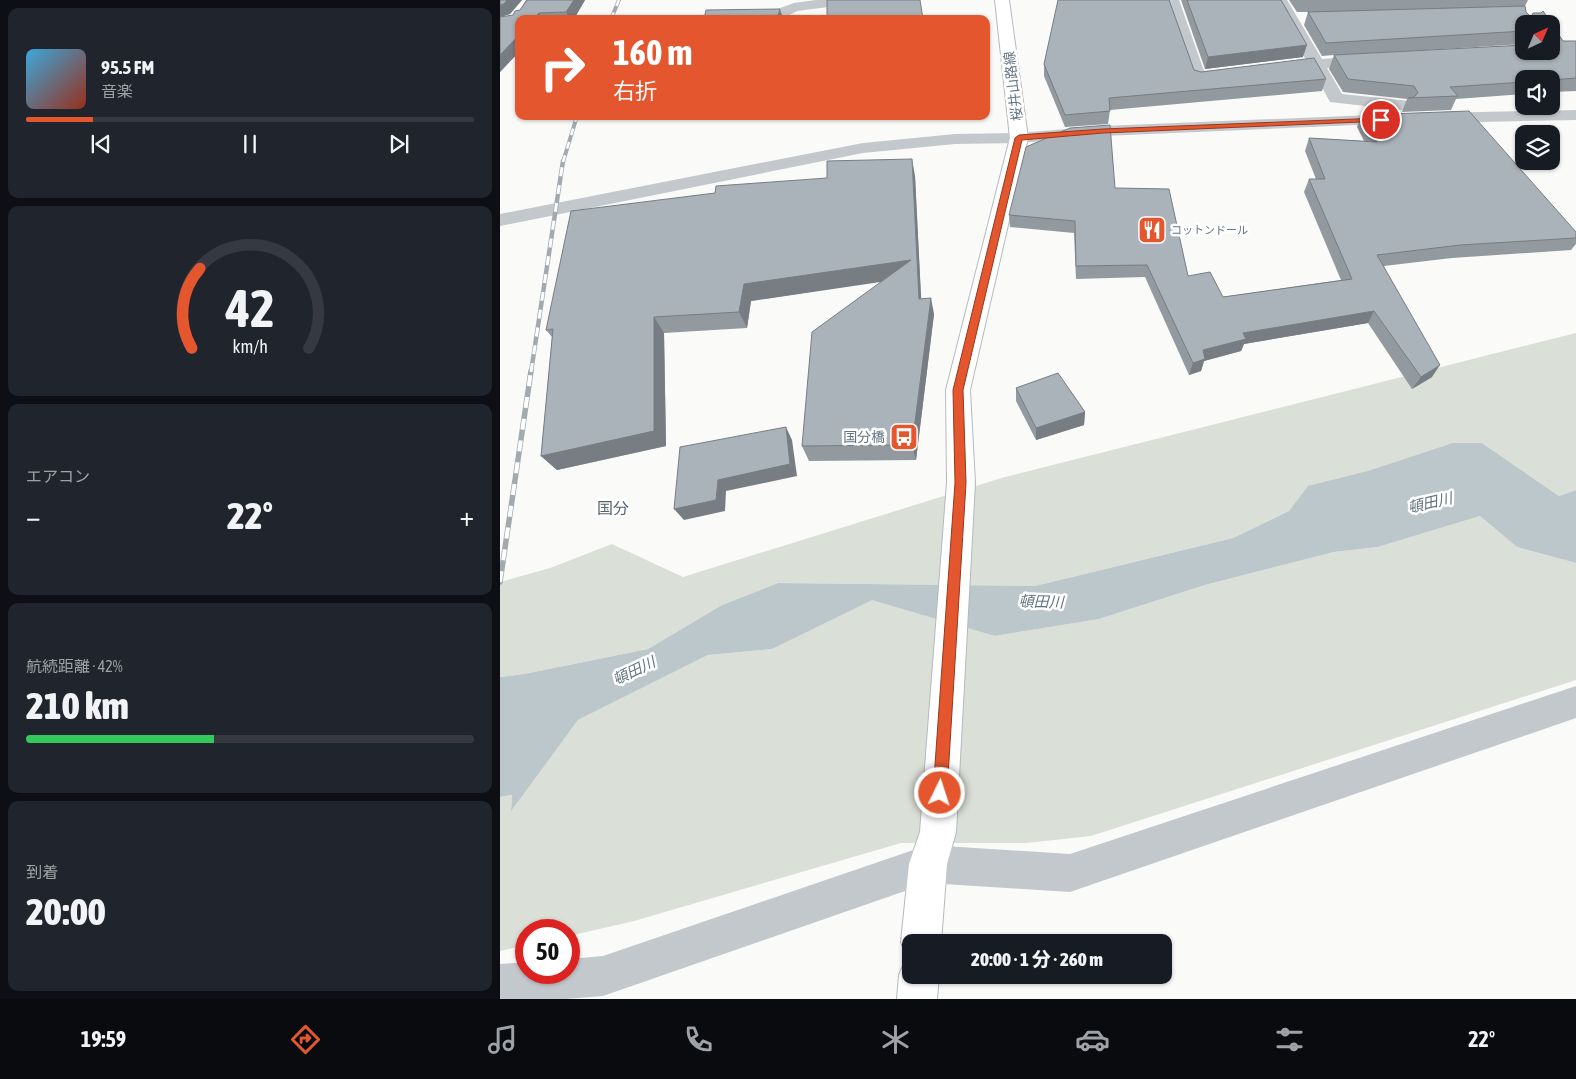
<!DOCTYPE html>
<html lang="ja">
<meta charset="utf-8">
<style>
:root{--surface:#171b24;--page:#20242c;--text:#f1f3f6;--muted:#9ea1a6;--line:#363941;--accent:#e4572e}
body{margin:0;font-family:"Asap Condensed","Noto Sans JP",sans-serif;background:var(--page);color:var(--text);height:100vh;display:flex;flex-direction:column;font-size:19px;white-space:nowrap}
*{box-sizing:border-box;margin:0}
p{font-size:16px;color:var(--muted)}
.icon{flex:none;width:28px;height:28px;fill:none;stroke:currentColor;stroke-width:2;stroke-linecap:round;stroke-linejoin:round}
.map{position:relative;flex:1;overflow:hidden}
.sheet{display:flex;flex-direction:column;gap:8px;padding:8px;background:#0d0f14;width:500px}
.sheet>*{flex:none}
.top-card{position:absolute;left:15px;top:15px;width:475px;height:105px;border-radius:10px;box-shadow:0 1px 4px #0004;background:#e4572e;color:#fff;overflow:hidden}
.needle{width:32px;rotate:44deg}
.fabs{position:absolute;left:1015px;top:15px;display:grid;gap:10px}
.fabs a{display:grid;place-items:center;width:45px;height:45px;border-radius:10px;background:var(--surface);box-shadow:0 1px 4px #0004;font-size:25px}
.speed{position:absolute;left:15px;top:919px;display:flex;gap:10px;font-size:25px;font-weight:700;text-align:center}
.speed>*{display:grid;place-content:center;width:65px;height:65px;border-radius:50%;background:var(--surface);box-shadow:0 1px 4px #0004;line-height:1}
.speed .limit{border:8px solid #d22;background:#fff;color:#111}
.pin{position:absolute;display:grid;place-items:center;width:42px;height:42px;color:#fff;margin:-21px;border:2px solid #fff;border-radius:50%;box-shadow:0 1px 5px #0007}
.me{position:absolute;width:55px;margin:-28px;rotate:4deg;stroke-linejoin:round;filter:drop-shadow(0 0 4px #0008)}
.turn{display:flex;align-items:center;gap:18px;height:105px;padding:0 15px;font-size:22px}
.turn .icon{width:65px;height:65px;stroke-width:2.5}
.turn b{display:block;font-size:35px;line-height:42px}
.big{font-size:38px;font-weight:800;line-height:1.1}
.sheet .widget{flex:1;display:flex;flex-direction:column;justify-content:center;gap:8px;min-width:0;padding:0 18px;border-radius:10px;background:var(--page)}
.sheet .dial{align-items:center;gap:0}
.dial svg{height:130px;overflow:visible;fill:none;stroke:var(--line);stroke-width:7;stroke-linecap:round;text-anchor:middle}
.dial text{fill:var(--text);stroke:none}
.song{display:flex;align-items:center;gap:15px}
.cover{width:60px;height:60px;border-radius:8px;background:linear-gradient(135deg,hsl(200 70% 55%),hsl(10 70% 35%))}
.played{height:5px;border-radius:2px;background:linear-gradient(90deg,var(--accent) 15%,var(--line) 15%)}
.keys{display:flex;justify-content:space-around;direction:ltr}
.heat{display:flex;justify-content:space-between;align-items:center;font-size:28px;direction:ltr}
.charge{height:8px;border-radius:4px;background:linear-gradient(90deg,#34c759 42%,var(--line) 0)}
.trip{position:absolute;left:402px;top:934px;width:270px;height:50px;border-radius:10px;background:var(--surface);box-shadow:0 1px 4px #0004;font-weight:800;line-height:50px;text-align:center}
.dock{display:flex;height:80px;justify-content:space-around;align-items:center;background:#090b0e;color:var(--muted)}
.dock .icon{width:35px;height:35px}
.dock .selected{color:var(--accent)}
.dock b{font-size:22px;color:var(--text)}
main{display:flex;flex:1;min-height:0}
.map>svg:first-child{display:block}
.green{fill:#dadfd7}
.water{fill:#bbc7cb}
.lines{fill:none;stroke-linecap:round;stroke-linejoin:round}
.major-casing{stroke:#b5babe;stroke-width:2}
.minor{fill:#c3c8cc;fill-rule:evenodd}
.major{fill:#fff;fill-rule:evenodd}
.rail-far2-casing{stroke:#a2aab0;stroke-width:4}
.rail-far1-casing{stroke:#a2aab0;stroke-width:4.5}
.rail-casing{stroke:#a2aab0;stroke-width:5.5}
.rail-far2{stroke:#fff;stroke-width:2.5;stroke-dasharray:7;stroke-linecap:butt}
.rail-far1{stroke:#fff;stroke-width:3;stroke-dasharray:9;stroke-linecap:butt}
.rail{stroke:#fff;stroke-width:4;stroke-dasharray:11;stroke-linecap:butt}
.wall{fill:#929a9f;fill-rule:evenodd}
.shaded-wall{fill:#777d82}
.building{fill:#aab3b9;stroke:#777d82}
.route{fill:#e4572e;stroke:#94391e}
.labels{text-anchor:middle;stroke-width:5;stroke-linejoin:round;paint-order:stroke}
.far-poi-label{font-size:11px;fill:#657683;stroke:#fff;text-anchor:start}
.street-label{font-size:14px;fill:#657683;stroke:#fff}
.poi-label{font-size:14px;fill:#657683;stroke:#fff;text-anchor:end}
.water-label{font-size:15px;font-style:italic;fill:#60757c;stroke:#fff}
.quarter-label{font-size:16px;fill:#57646e;stroke:#fff}
</style>
<main>
<section class="sheet">
<div class="widget">
<div class="song"><i class="cover"></i><div><b>95.5 FM</b><p>音楽</p></div></div>
<div class="played"></div>
<div class="keys"><svg class="icon" aria-label="previous" viewBox="0 0 24 24"><path d="M18 5L8 12l10 7zM5 5v14"/></svg><svg class="icon" aria-label="pause" viewBox="0 0 24 24"><path d="M8 5v14M16 5v14"/></svg><svg class="icon" aria-label="next" viewBox="0 0 24 24"><path d="M6 5l10 7-10 7zM19 5v14"/></svg></div>
</div>
<div class="widget dial"><svg viewBox="0 0 100 80">
<path d="M14 69A42 42 0 1 1 86 69"/>
<path d="M14 69A42 42 0 0 1 19 20" stroke="#e4572e"/>
<text x="50" y="56" font-size="32" font-weight="700">42</text>
<text x="50" y="72" font-size="11">km/h</text>
</svg></div>
<div class="widget"><p>エアコン</p>
<div class="heat"><a>−</a><b class="big">22°</b><a>+</a></div>
</div>
<div class="widget"><p>航続距離 · 42%</p><b class="big">210 km</b><div class="charge"></div></div>
<div class="widget"><p>到着</p><b class="big">20:00</b></div>
</section>
<div class="map">
<svg width="1076" height="999" viewBox="0 0 1076 999">
<rect width="100%" height="100%" fill="#fafaf8"/>
<g class="green">
<polygon points="1076,333 1076,490 1059,496 982,443 804,492 789,511 733,538 535,586 278,583 222,605 148,649 24,674 0,677 0,582 50,568 112,544 183,577 505,477"/>
<polygon points="980,516 1017,547 1076,563 1076,680 591,836 526,843 401,843 134,921 69,936 69,930 26,930 26,945 0,951 0,797 12,795 11,810 78,720 208,655 272,649 372,598 495,636 599,619 705,585 834,552 878,547"/>
</g>
<polygon class="water" points="953,443 982,443 1059,496 1076,490 1076,563 1017,547 980,516 878,547 834,552 705,585 599,619 495,636 372,600 272,649 208,655 78,720 11,811 12,795 0,797 0,677 24,674 148,649 222,605 278,583 535,586 733,538 789,511 808,486 868,471"/>
<g class="lines">
<defs>
<g id="major">
<polygon points="495,0 509,0 528,138 470,390 475,483 456,832 447,864 441,942 411,942 411,958 407,956 401,942 409,864 420,832 447,483 446,390 510,138"/>
<polygon points="411,958 411,975 439,975 437,999 397,999 399,975 405,961"/>
</g>
</defs>
<use href="#major" class="major-casing"/>
<g class="minor">
<polygon points="316,0 359,0 357,3 352,4 297,11 282,19 268,19 272,11 294,3"/>
<path d="M596 0H679L704 71 727 69 733 71 735 74 733 77C721 80 704 83 692 80L668 7 603 4 598 3Z"/>
<polygon points="773,0 787,0 822,59 868,55 874,57 876,60 874,63 868,65 827,68 842,94 901,100 907,101 910,105 907,109 901,110 830,102 812,69 779,72 773,70 771,67 773,64 806,60"/>
<polygon points="1076,110 1076,120 936,123 930,122 927,118 930,114 936,113"/>
<polygon points="896,114 902,115 905,119 902,123 603,136 519,143 455,144 363,153 0,226 0,214 363,143 455,134 519,133 603,126"/>
<polygon points="1076,686 1076,718 570,892 428,883 103,996 66,999 0,999 0,964 26,962 26,972 69,972 69,959 103,956 428,845 570,854"/>
</g>
<use href="#major" class="major"/>
<defs>
<g id="rail-far2">
<polyline points="111,19 119,0"/>
<polyline points="63,162 77,116"/>
</g>
<polyline id="rail-far1" points="31,372 63,161"/>
<polyline id="rail" points="0,582 31,371"/>
</defs>
<use href="#rail-far2" class="rail-far2-casing"/>
<use href="#rail-far1" class="rail-far1-casing"/>
<use href="#rail" class="rail-casing"/>
<use href="#rail-far2" class="rail-far2"/>
<use href="#rail-far1" class="rail-far1"/>
<use href="#rail" class="rail"/>
</g>
<g class="wall">
<polygon points="0,0 85,0 74,19 19,19 19,52 0,72 13,15 20,10 26,0 22,0 10,14 0,17"/>
<polygon points="681,0 781,0 803,57 705,69"/>
<path d="M789 0H1028L1025 6 1026 12 1031 17 1033 13H1041L1043 11 1063 41H1076V91L1051 92V79H1024V94L956 99 951 110 902 112 907 99 843 92 829 69 834 55 822 56 804 25 808 12H797ZM1024 24H1051V51H1024V45L846 55 1024 44Z"/>
<polygon points="544,64 694,70 701,72 826,79 822,91 610,110 608,124 565,127 544,76"/>
<polygon points="862,115 1076,232 1076,244 1071,250 952,258 884,266 932,377 912,389 868,323 744,344 741,351 704,361 701,371 689,375 645,277 576,279 574,233 510,227 509,215 615,188 688,276 723,297 841,280 804,192 809,179 816,179 805,151 809,138 864,141 857,127"/>
<polygon points="415,176 421,299 434,314 416,460 309,461 302,446 381,281 251,301 247,328 164,333 166,446 57,470 41,456 52,337 46,330"/>
<polygon points="516,388 585,412 584,425 536,440 516,401"/>
</g>
<g class="shaded-wall">
<polygon points="7,0 22,0 10,14 0,17 0,5"/>
<polygon points="74,0 85,0 74,19 70,19 66,12"/>
<polygon points="280,9 283,19 277,19"/>
<polygon points="39,13 42,19 34,19"/>
<polygon points="19,35 19,52 0,72 0,55"/>
<polygon points="807,45 803,57 705,69 708,57"/>
<polygon points="412,159 415,176 422,315 419,299"/>
<polygon points="411,260 414,277 251,301 247,328 239,312 244,284"/>
<polygon points="431,298 434,314 416,460 412,445"/>
<polygon points="874,311 868,323 744,344 741,351 704,361 701,371 689,375 693,363 703,350 743,333"/>
<polygon points="154,317 164,333 166,446 57,470 41,456"/>
<polygon points="940,365 932,377 912,389 921,377"/>
<polygon points="585,412 584,425 536,440 536,428"/>
<polygon points="286,427 292,440 297,476 226,491 225,511 184,520 174,509 218,480"/>
</g>
<g class="building">
<polygon points="0,0 7,0 4,4 0,5"/>
<polygon points="27,0 74,0 66,12 39,13 34,19 19,19 19,35 0,55 0,17 13,15 15,11 20,10"/>
<polygon points="327,0 420,0 423,19 327,19"/>
<polygon points="558,0 669,0 694,70 701,72 814,58 826,79 609,98 610,111 565,115 544,64"/>
<polygon points="687,0 781,0 807,45 708,57"/>
<polygon points="1025,6 1026,12 1031,17 1033,13 1041,13 1043,11 1063,41 1076,41 1076,78 1051,80 1051,79 1024,79 1024,82 950,87 958,96 908,98 914,97 918,93 914,86 848,79 834,55 1024,45 1024,51 1051,51 1051,24 1024,24 1024,31 826,43 808,12"/>
<polygon points="280,9 277,19 204,19 206,10"/>
<polygon points="969,111 1076,232 1076,238 960,245 877,255 940,365 921,377 874,311 743,333 746,339 703,350 705,359 693,363 647,265 576,266 575,221 509,215 526,147 570,128 610,125 615,188 669,189 688,276 710,272 723,297 852,279 809,179 825,179 809,138 877,142 862,115"/>
<polygon points="412,159 419,299 431,298 412,445 302,446 312,332 411,260 244,284 239,312 154,317 154,431 41,456 53,329 46,330 71,211 215,193 216,186 327,178 327,161"/>
<polygon points="558,373 585,412 536,428 516,388"/>
<polygon points="286,427 290,464 218,480 216,500 174,509 180,447"/>
</g>
<polygon class="route" points="881,118 884,118 884,121 603,133 522,140 463,390 466,483 447,793 445,798 440,800 435,798 433,793 455,483 453,390 515,138 519,135 603,129"/>
<defs>
<symbol id="restaurant-square" viewBox="-11 -11 22 22"><rect x="-9" y="-9" width="18" height="18" rx="4" fill="#e4572e" stroke="#fff"/><path d="M-5-6h1v4h1v-4h1v4h1v-4h1v5L-1.5 .5V6h-2V.5L-5-1ZM5-6V6H3V1.5H1.5Q1.5-4 5-6Z" fill="#fff"/></symbol>
<symbol id="bus-square" viewBox="-11 -11 22 22"><rect x="-9" y="-9" width="18" height="18" rx="4" fill="#e4572e" stroke="#fff"/><path d="M-5-6H5V4H4V6H2V4H-2V6H-4V4H-5ZM-3.5-4V0h7V-4ZM-3.5 1.2v1.5H-2V1.2ZM2 1.2v1.5H3.5V1.2Z" fill="#fff"/></symbol>
</defs>
<g fill-rule="evenodd">
<use href="#restaurant-square" x="636" y="214" width="32" height="32"/>
<use href="#bus-square" x="388" y="421" width="32" height="32"/>
</g>
<g class="labels">
<g class="far-poi-label">
<text x="671" y="234">コットンドール</text>
</g>
<g class="street-label">
<text transform="translate(513 86) rotate(-97)" y="5">桜井山路線</text>
</g>
<g class="poi-label">
<text x="385" y="442">国分橋</text>
</g>
<g class="water-label">
<text transform="translate(930 503) rotate(-13)" y="5">頓田川</text>
<text transform="translate(541 602) rotate(1)" y="5">頓田川</text>
<text transform="translate(134 671) rotate(-26)" y="5">頓田川</text>
</g>
<g class="quarter-label">
<text x="113" y="514">国分</text>
</g>
</g>
</svg>
<div class="fabs">
<a><svg class="needle" viewBox="-14 -14 28 28"><path d="M0-13l5 13h-10z" fill="#e53935"/><path d="M0 13l5-13h-10z" fill="#9ea1a6"/></svg></a>
<a><svg class="icon" aria-label="sound" viewBox="0 0 24 24"><path d="M4 9h4l5-4v14l-5-4H4zM17 9q2 3 0 6"/></svg></a>
<a><svg class="icon" aria-label="layers" viewBox="0 0 24 24"><path d="M12 4l9 5-9 5-9-5zM3 14l9 5 9-5"/></svg></a>
</div>
<div class="speed"><div class="limit">50</div></div>
<div class="pin" style="left:881px;top:120px;background:#d93025"><svg class="icon" aria-label="arrive" viewBox="0 0 24 24"><path d="M6 21V4h12l-3 4 3 4H6"/></svg></div>
<svg class="me" style="left:440px;top:793px" viewBox="-20 -20 40 40"><circle r="17" fill="#e4572e" stroke="#fff" stroke-width="3"/><path d="M0-11L8 9 0 5-8 9z" fill="#fff"/></svg>
<div class="trip">20:00 · 1 分 · 260 m</div>
<div class="top-card">
<div class="turn"><svg class="icon" aria-label="right" viewBox="0 0 24 24"><path d="M7 20v-9h11M14 6l5 5-5 5"/></svg><div><b>160 m</b>右折</div></div>
</div>
</div>
</main>
<nav class="dock">
<b>19:59</b>
<svg class="icon selected" aria-label="directions" viewBox="0 0 24 24"><path d="M12 3l9 9-9 9-9-9zM9 14v-3h6M13 9l2 2-2 2"/></svg>
<svg class="icon" aria-label="music" viewBox="0 0 24 24"><path d="M9 18V5l10-2v13"/><circle cx="6" cy="18" r="3"/><circle cx="16" cy="16" r="3"/></svg>
<svg class="icon" aria-label="phone" viewBox="0 0 24 24"><path d="M5 4h4l2 5-3 2q2 4 5 5l2-3 5 2v4C11 20 4 13 5 4z"/></svg>
<svg class="icon" aria-label="climate" viewBox="0 0 24 24"><path d="M12 3v18M4 7l16 10M4 17L20 7"/></svg>
<svg class="icon" aria-label="car" viewBox="0 0 24 24"><path d="M5 17H2v-5l4-1 3-4h7l3 4 3 1v5h-3M9 17h6M6 11h13"/><circle cx="7" cy="17" r="2"/><circle cx="17" cy="17" r="2"/></svg>
<svg class="icon" aria-label="filters" viewBox="0 0 24 24"><path d="M4 7h16M4 17h16"/><circle cx="9" cy="7" r="2"/><circle cx="15" cy="17" r="2"/></svg>
<b>22°</b>
</nav>
